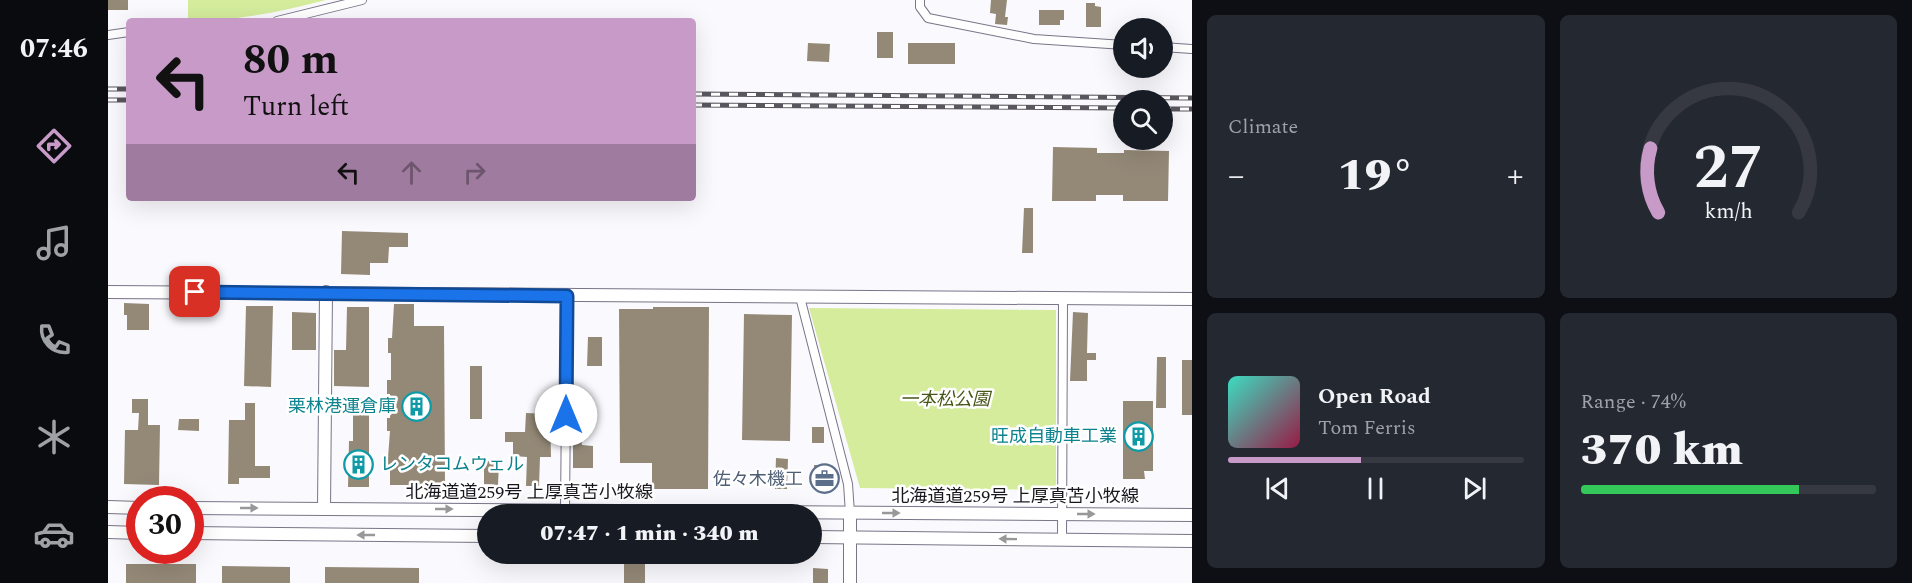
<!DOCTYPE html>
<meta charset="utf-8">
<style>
:root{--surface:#171b24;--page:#242831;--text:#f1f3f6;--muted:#9ea1a6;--line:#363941;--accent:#c89ac8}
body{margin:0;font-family:Spectral,"Noto Sans JP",serif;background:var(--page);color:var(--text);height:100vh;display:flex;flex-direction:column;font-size:22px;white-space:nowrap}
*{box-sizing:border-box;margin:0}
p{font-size:20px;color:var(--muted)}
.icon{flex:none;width:33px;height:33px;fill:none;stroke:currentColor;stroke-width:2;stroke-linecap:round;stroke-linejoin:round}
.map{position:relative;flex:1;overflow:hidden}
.panel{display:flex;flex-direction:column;gap:15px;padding:15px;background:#0d0f14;width:720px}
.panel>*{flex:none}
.hud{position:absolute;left:18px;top:18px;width:570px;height:183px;border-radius:6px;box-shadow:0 6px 24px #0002;background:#c89ac8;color:#111;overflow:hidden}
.fabs{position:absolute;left:1005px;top:18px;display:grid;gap:12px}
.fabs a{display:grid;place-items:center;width:60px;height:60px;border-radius:50%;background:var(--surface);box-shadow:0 6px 24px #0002;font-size:30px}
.speed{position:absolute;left:18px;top:486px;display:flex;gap:12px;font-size:30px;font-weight:700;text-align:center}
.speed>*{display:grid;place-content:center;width:78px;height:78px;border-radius:50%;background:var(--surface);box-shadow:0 6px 24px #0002;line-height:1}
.speed .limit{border:9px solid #d22;background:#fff;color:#111}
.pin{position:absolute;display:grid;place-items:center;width:51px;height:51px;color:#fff;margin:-26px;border-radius:12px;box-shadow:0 3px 9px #0006}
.me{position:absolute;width:66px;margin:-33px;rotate:0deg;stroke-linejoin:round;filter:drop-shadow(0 0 4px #0008)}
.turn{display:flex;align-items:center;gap:21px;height:126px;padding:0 18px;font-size:27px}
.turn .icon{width:78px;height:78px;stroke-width:2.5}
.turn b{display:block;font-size:42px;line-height:51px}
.lanes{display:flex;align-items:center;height:57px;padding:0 18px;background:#0003;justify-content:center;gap:30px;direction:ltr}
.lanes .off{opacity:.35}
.big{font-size:45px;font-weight:800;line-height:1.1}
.panel .widget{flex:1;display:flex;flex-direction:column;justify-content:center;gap:9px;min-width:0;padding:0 21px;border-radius:9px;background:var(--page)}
.panel .dial{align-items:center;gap:0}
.dial svg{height:156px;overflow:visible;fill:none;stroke:var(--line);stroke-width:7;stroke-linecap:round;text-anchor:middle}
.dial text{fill:var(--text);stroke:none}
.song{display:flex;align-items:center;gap:18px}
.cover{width:72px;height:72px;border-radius:9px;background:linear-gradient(135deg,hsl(170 70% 55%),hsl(340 70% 35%))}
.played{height:6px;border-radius:3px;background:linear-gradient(90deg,var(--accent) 45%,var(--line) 45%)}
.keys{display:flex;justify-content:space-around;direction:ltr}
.heat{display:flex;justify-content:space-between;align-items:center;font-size:33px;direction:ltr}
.charge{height:9px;border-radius:4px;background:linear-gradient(90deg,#34c759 74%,var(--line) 0)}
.panel .tiles{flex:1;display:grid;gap:15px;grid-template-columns:repeat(2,1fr)}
.trip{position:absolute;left:369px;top:504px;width:345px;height:60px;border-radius:30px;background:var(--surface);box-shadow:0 6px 24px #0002;font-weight:800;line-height:60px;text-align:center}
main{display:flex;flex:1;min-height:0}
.tab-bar{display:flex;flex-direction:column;width:108px;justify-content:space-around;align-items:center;background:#090b0e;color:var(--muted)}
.tab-bar .icon{width:42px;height:42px}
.tab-bar .selected{color:var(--accent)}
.tab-bar b{font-size:27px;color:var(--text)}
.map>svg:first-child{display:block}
.green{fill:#d4ec9c}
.building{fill:#948977}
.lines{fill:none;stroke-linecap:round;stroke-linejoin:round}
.street-casing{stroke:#7a7487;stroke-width:10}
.secondary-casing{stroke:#7a7487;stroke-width:14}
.street{stroke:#fff;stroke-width:8}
.secondary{stroke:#fff;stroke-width:12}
.rail-casing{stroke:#59575d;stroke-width:5}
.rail{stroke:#fff;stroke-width:3;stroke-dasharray:9;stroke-linecap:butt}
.oneway{fill:#98979a}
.route-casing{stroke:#114b97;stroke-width:15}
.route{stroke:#1a73e8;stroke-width:10}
.labels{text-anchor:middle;stroke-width:5;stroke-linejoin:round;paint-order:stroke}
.park-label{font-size:18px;font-style:italic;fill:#475717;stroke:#fff}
.culture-label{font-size:18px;fill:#0d838f;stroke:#fff;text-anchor:end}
.service-label{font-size:18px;fill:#4e5e75;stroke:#fff;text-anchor:end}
.street-label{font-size:18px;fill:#19171e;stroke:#fff}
</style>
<main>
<nav class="tab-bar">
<b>07:46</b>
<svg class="icon selected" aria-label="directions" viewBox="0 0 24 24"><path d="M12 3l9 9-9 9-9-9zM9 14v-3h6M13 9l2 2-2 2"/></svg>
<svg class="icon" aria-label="music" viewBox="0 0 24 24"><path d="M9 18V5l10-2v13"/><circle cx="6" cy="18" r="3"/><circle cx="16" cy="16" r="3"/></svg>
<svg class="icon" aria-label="phone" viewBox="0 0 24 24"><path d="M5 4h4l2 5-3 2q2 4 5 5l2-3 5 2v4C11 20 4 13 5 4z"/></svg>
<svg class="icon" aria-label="climate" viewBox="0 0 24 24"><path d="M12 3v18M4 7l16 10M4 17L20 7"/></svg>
<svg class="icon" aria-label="car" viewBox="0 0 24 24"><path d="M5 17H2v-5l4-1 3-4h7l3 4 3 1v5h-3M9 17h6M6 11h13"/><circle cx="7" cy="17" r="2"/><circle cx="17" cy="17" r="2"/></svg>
</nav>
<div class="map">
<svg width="1084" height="583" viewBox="0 0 1084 583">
<rect width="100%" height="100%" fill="#faf9fe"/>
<g class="green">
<path d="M80 0H218C172 12 127 21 80 21Z"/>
<polygon points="701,308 948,310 948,490 752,488"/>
</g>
<g class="building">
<rect x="0" y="0" width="20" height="10"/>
<polygon points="883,0 899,0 897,17 900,17 899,25 887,24 888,14 882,13"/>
<polygon points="978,3 987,3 987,6 993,7 993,27 978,27"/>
<polygon points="931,10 956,10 956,20 952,20 952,25 931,25"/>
<rect x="769" y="32" width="16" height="26"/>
<polygon points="700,43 722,44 721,62 699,61"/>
<rect x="800" y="43" width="47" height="21"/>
<polygon points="945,147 989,148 989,153 1016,153 1016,150 1061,151 1060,201 1015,201 1015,195 988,195 988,201 944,201"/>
<polygon points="916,208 925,208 925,253 914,253"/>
<polygon points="234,231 300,233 300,247 281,247 280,263 262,263 262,275 233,274"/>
<polygon points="16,303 41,304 41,330 19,330 19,315 16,315"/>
<polygon points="286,304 306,304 306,326 336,326 337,485 282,485 282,471 279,471 282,431 279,431 279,418 282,418 282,394 279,394 279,380 283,380 283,353 280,353 280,338 284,338"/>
<polygon points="138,306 165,306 163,387 136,386"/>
<polygon points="239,307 261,307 261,387 226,386 226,350 238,350"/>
<polygon points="545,307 601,307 600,489 544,489 544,463 512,463 511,309 545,309"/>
<polygon points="184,312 208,313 208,350 184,350"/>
<polygon points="965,312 980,313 979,353 988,353 988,360 979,360 979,381 962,381"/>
<polygon points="636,314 684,315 682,441 634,440"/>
<polygon points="480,337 494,337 494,366 479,366"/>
<polygon points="1049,357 1058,357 1058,408 1048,408"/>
<rect x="1074" y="360" width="10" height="55"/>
<rect x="362" y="366" width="12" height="53"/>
<polygon points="24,399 40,399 40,425 52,425 51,485 16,484 17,430 30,430 31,413 24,413"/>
<polygon points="1015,401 1045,401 1045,471 1036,471 1037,479 1015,479"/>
<polygon points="245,402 261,402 261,487 240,487 241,441 245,441"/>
<polygon points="137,403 147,403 147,466 162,466 162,478 131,478 131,484 120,484 121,420 137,420"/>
<polygon points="418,413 442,414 443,457 432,457 431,486 418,486 419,457 405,456 405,442 397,442 397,432 417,432"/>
<polygon points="71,419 91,419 91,431 70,430"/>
<rect x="704" y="427" width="12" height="16"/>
<polygon points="465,439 473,439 474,445 485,446 485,468 465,468"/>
<polygon points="668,458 680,459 679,489 667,489"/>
<polygon points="376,461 391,462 390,485 376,484"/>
<polygon points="706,465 720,465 720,473 726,473 726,486 707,486"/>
<rect x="516" y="562" width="21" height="21"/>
<rect x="18" y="564" width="70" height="19"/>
<polygon points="114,566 182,567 182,583 114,583"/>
<polygon points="217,567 311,568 311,583 217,583"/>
<polygon points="705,568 720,569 720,583 705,583"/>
</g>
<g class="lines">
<defs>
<g id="street">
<polyline points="812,0 812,7 820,18 926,39 1016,45"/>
<polyline points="169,21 254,0"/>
<polyline points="0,35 21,32"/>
<polyline points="1054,47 1084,49"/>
<polyline points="692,297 740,484 742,513"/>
<polyline points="457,510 459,296"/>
<polyline points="954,540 955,299"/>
</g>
<g id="secondary">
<polyline points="0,292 1084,299"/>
<polyline points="0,507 32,508"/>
<polyline points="82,508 1084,515"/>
<polyline points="216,509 218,292"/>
<polyline points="0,532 32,533"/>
<polyline points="82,533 380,536"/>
<polyline points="704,537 1084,541"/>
<polyline points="742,583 742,513"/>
</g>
</defs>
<use href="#street" class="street-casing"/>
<use href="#secondary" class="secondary-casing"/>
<use href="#street" class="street"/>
<use href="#secondary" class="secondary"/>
<defs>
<g id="rail">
<polyline points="0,89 21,89"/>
<polyline points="585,94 1084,98"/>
<polyline points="0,100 21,100"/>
<polyline points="585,105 1016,108"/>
<polyline points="1054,109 1084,109"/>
</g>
</defs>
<use href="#rail" class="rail-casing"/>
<use href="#rail" class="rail"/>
</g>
<defs><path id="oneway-solid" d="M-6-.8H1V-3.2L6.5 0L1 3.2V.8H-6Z" transform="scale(1.5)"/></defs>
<g class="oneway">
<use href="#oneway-solid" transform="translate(141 508)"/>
<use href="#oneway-solid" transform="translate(336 509)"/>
<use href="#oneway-solid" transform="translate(783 513)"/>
<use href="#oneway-solid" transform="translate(978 514)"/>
<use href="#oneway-solid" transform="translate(258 535) rotate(-180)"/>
<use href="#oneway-solid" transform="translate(900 539) rotate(-179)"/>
</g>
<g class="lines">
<defs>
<polyline id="route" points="87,292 459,296 458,415"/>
</defs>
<use href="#route" class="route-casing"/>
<use href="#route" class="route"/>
</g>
<defs>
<symbol id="building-ring" viewBox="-11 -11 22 22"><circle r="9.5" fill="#fff" stroke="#0f9aa8" stroke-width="1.5"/><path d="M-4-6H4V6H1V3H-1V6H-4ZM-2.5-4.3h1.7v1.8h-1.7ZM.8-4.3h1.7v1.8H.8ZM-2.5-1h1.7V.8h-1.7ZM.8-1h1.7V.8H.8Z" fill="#0f9aa8"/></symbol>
<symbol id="office-ring" viewBox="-11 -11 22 22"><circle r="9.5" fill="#fff" stroke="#5c6f8a" stroke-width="1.5"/><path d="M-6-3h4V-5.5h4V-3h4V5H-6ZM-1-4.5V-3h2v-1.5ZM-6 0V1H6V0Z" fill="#5c6f8a"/></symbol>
</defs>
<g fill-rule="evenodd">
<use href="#building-ring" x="292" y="390" width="33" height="33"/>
<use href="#building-ring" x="1014" y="420" width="33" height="33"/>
<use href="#building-ring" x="234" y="448" width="33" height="33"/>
<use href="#office-ring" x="700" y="462" width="33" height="33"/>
</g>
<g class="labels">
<g class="park-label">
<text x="837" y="405">一本松公園</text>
</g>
<g class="culture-label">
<text x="288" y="412">栗林港運倉庫</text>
<text x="1009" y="442">旺成自動車工業</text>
<text x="272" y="470" text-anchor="start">レンタコムウェル</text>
</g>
<g class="service-label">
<text x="695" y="485">佐々木機工</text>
</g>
<g class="street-label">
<text x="421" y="498">北海道道259号 上厚真苫小牧線</text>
<text x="907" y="502">北海道道259号 上厚真苫小牧線</text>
</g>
</g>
</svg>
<div class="fabs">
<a><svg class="icon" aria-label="sound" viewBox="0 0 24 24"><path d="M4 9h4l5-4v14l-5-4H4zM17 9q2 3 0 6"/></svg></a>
<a><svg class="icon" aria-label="search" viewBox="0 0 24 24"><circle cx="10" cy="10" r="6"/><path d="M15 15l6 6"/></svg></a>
</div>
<div class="speed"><div class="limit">30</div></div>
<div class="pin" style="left:87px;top:292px;background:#d93025"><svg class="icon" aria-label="arrive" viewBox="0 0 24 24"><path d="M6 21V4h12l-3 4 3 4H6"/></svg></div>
<svg class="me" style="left:458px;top:415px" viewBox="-20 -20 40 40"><circle r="19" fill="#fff"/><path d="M0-13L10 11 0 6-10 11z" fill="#1a73e8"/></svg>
<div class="trip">07:47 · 1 min · 340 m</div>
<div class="hud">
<div class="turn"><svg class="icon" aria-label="left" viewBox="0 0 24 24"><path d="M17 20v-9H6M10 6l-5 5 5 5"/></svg><div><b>80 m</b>Turn left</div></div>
<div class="lanes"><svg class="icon" aria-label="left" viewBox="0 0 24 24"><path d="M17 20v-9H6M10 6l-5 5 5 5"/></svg><svg class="icon off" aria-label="ahead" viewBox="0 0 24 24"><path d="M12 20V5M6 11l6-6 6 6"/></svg><svg class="icon off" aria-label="right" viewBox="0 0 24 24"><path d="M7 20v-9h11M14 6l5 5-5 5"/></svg></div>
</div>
</div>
<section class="panel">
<div class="tiles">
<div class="widget"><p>Climate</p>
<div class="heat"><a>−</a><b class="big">19°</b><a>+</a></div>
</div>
<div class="widget dial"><svg viewBox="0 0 100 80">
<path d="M14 69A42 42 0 1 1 86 69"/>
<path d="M14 69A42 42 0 0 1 10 36" stroke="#c89ac8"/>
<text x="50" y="56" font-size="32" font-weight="700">27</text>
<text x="50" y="72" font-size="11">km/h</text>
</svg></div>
<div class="widget">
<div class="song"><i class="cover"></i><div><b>Open Road</b><p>Tom Ferris</p></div></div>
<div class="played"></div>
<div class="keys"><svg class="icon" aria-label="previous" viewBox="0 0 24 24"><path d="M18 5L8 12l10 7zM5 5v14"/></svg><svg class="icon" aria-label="pause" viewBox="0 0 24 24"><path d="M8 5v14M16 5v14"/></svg><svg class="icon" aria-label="next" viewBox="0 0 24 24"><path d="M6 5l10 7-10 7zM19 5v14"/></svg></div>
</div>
<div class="widget"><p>Range · 74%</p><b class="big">370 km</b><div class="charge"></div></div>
</div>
</section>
</main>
